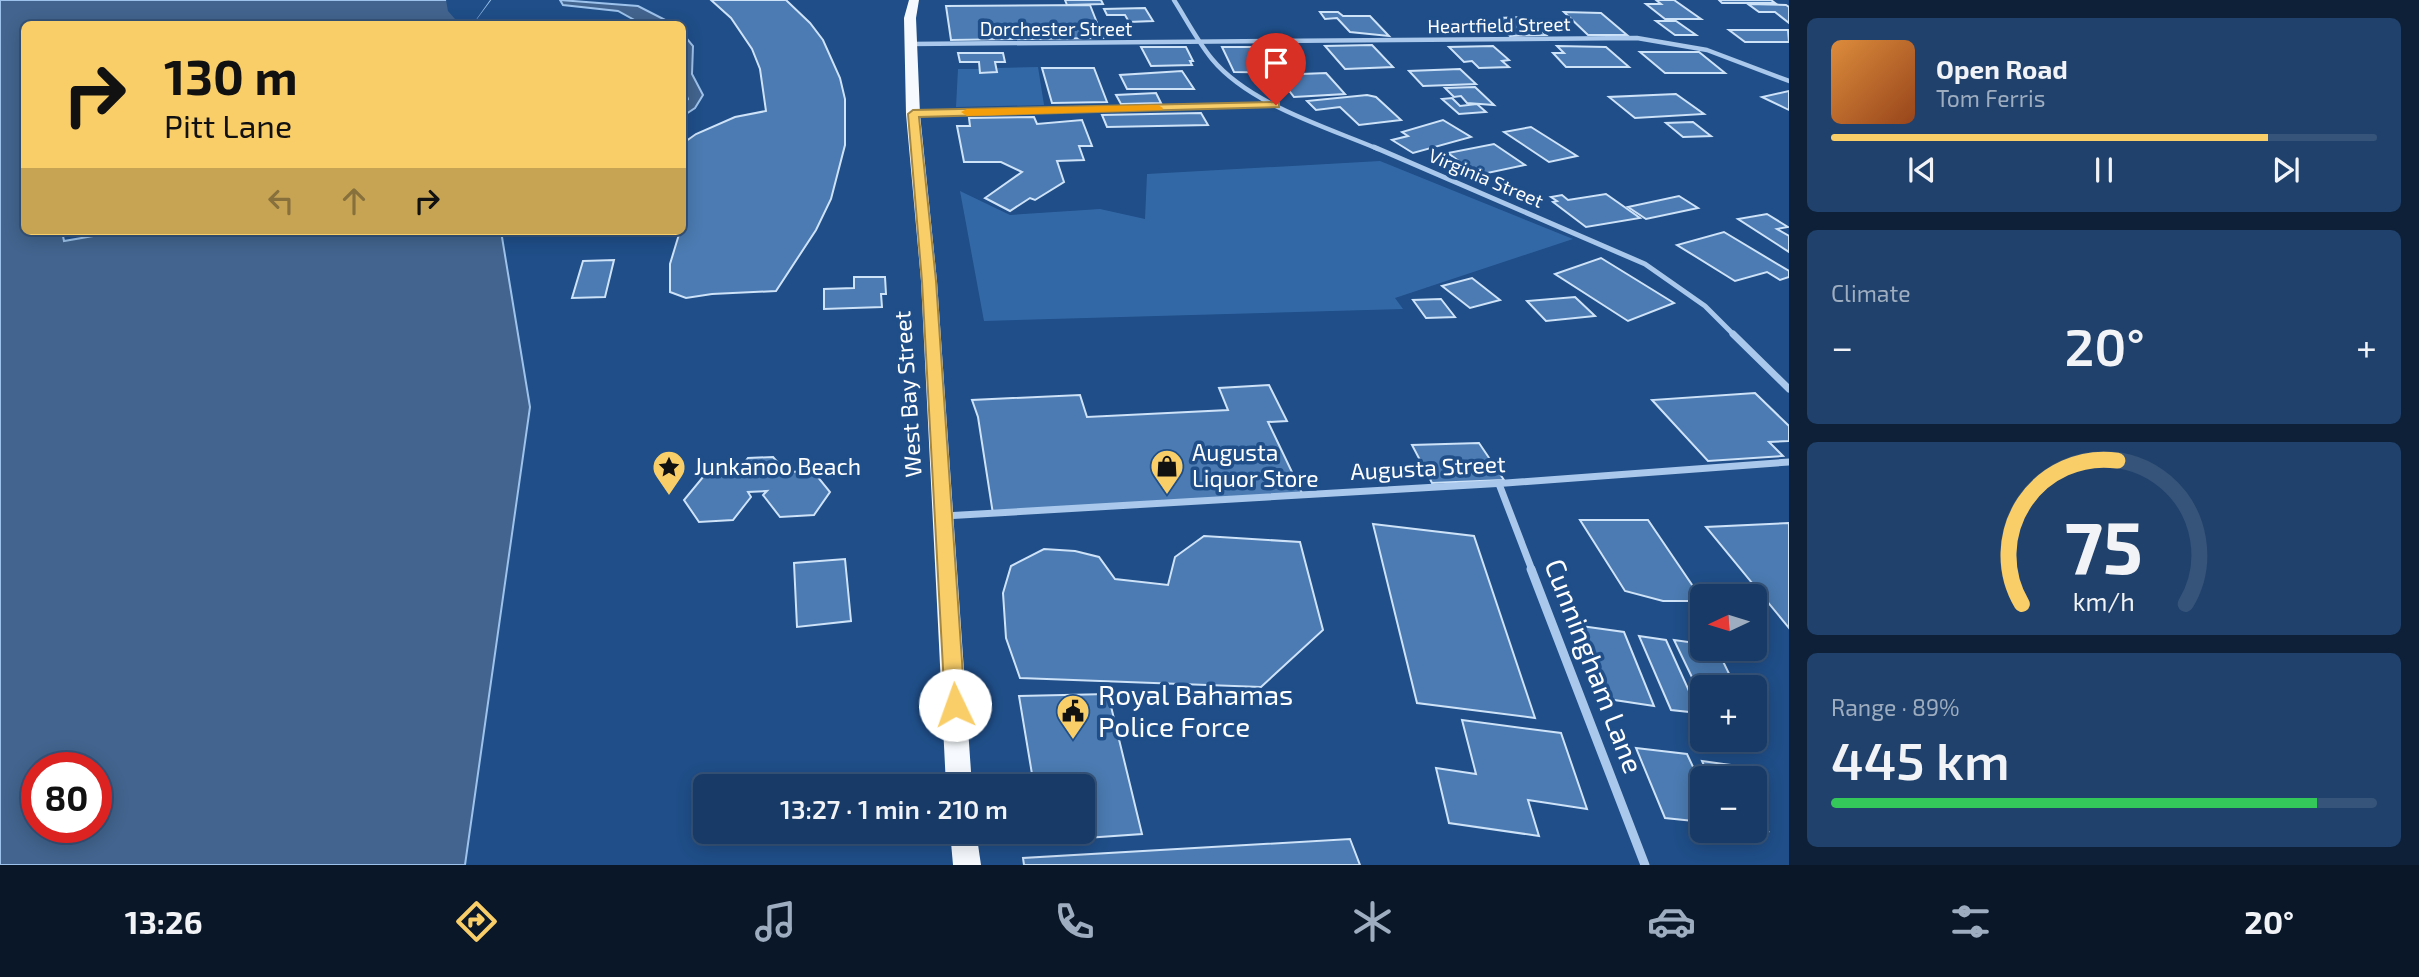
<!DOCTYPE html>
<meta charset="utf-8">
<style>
:root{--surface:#173a66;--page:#20416c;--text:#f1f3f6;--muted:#9eadbf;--line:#36547a;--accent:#f9ce69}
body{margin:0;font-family:"Exo 2",sans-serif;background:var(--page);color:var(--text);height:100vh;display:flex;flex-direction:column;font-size:26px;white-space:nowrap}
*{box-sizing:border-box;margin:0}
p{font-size:23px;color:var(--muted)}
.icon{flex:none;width:38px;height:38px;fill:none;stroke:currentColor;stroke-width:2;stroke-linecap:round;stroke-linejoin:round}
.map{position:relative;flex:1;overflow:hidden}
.drawer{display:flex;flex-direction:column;gap:18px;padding:18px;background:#0d2038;width:630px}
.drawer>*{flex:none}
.guide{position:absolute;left:21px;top:21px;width:665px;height:214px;border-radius:10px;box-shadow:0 4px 18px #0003,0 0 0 2px var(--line);background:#f9ce69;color:#111;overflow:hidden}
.needle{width:46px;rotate:266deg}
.buttons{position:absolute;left:1690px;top:584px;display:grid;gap:14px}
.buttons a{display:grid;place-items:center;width:77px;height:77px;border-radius:10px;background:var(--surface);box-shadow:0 4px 18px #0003,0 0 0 2px var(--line);font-size:35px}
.speed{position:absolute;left:21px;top:752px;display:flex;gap:14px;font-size:35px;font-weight:700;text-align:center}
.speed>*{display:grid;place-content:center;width:91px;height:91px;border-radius:50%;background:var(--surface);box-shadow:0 4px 18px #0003,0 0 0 2px var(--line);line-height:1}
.speed .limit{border:10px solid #d22;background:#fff;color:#111}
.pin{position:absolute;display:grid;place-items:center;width:60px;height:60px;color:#fff;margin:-72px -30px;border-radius:50% 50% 50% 0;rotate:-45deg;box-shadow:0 0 7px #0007}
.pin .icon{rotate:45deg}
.me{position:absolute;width:77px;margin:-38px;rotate:357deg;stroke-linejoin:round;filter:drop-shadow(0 0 5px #0008)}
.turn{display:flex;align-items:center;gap:24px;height:147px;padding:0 28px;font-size:32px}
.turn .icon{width:91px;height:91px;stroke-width:2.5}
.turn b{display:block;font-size:49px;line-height:60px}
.lanes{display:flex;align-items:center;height:66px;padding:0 28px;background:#0003;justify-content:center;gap:35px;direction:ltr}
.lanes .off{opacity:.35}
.big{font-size:52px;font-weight:600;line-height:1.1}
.drawer .card{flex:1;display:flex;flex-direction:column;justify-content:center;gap:10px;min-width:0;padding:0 24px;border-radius:10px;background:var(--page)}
.drawer .dial{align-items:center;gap:0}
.dial svg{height:182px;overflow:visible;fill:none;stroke:var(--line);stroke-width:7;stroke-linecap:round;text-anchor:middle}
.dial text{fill:var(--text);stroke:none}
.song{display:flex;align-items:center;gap:21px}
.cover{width:84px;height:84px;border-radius:10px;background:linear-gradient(135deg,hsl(30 70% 55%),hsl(20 70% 35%))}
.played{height:7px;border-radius:4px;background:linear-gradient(90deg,var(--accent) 80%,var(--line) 80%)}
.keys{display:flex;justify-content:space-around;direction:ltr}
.heat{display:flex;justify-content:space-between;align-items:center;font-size:38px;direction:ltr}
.charge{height:10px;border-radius:5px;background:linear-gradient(90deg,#34c759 89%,var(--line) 0)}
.trip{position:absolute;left:693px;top:774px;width:402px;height:70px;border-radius:10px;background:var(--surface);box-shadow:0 4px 18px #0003,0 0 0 2px var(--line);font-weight:600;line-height:70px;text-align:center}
.tabs{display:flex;height:112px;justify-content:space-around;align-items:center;background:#091729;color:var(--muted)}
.tabs .icon{width:49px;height:49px}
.tabs .on{color:var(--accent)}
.tabs b{font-size:32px;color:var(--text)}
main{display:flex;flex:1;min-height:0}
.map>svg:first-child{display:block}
.green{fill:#3368a6}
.water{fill:#42648e;stroke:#9dc3ec;stroke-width:2;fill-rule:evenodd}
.pier{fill:#1f4e88}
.building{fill:#4b7bb2;stroke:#cee2f8;stroke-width:2}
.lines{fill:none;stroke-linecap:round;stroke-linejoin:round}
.minor-far3{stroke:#a9c8eb;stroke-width:4.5}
.minor-far2{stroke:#a9c8eb;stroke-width:5}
.minor-far1{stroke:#a9c8eb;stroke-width:7}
.minor{stroke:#a9c8eb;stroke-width:9}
.trunk{fill:#f6fafe;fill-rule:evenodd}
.route{fill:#f9ce69;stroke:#a28644;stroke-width:2}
.slow{fill:#f59e0b}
.labels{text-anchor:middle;stroke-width:7;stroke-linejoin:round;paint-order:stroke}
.far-street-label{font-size:19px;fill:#fff;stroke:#1f4e88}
.street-label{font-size:23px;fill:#fff;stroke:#1f4e88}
.poi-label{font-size:23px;fill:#fff;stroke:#1f4e88;text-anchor:start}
.near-street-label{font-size:28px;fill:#fff;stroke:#1f4e88}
.near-poi-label{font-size:28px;fill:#fff;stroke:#1f4e88;text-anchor:start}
</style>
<main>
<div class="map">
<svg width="1789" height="865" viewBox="0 0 1789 865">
<rect width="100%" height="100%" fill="#1f4e88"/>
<g class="green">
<polygon points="1038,67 1044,105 956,107 958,69 979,69 980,74 998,73 997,68"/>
<polygon points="1380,161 1573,239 1395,298 1403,309 984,321 960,191 1010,215 1100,209 1145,219 1147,174"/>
</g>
<g class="water">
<path d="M0 0H490L472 24H24V231H62L64 241 122 231H501L530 407 465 865H0ZM37 768H96V828H37Z"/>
<path d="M560 0 638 6 673 24H559C585 16 610 28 636 21L618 11 563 5Z"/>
<polygon points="683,34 693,46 692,74 703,95 695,108 683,116 683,105 688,99 683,86"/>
</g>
<polygon class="pier" points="446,0 490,0 473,24 455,19 448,11"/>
<g class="building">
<polygon points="711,0 786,0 810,23 823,40 840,78 845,99 845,145 831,199 816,230 776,291 712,294 686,298 670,292 670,264 680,231 682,231 682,204 685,203 682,199 682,144 696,134 735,117 766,111 760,69 752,49 731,18"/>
<polygon points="1065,0 1101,0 1103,4 1067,5"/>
<polygon points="1656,0 1674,0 1701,19 1665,19 1646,4 1661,4"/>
<polygon points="1719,0 1771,0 1775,3 1722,3"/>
<polygon points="1748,4 1786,5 1789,7 1789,23 1775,12 1759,12"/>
<polygon points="1090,5 1103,38 951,40 946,6"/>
<polygon points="1145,8 1153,21 1129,22 1125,15 1107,15 1104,9"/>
<polygon points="1320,12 1338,12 1343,16 1370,16 1389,36 1350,32 1337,18 1325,19"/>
<polygon points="1564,12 1601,13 1627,35 1588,35"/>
<polygon points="1524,17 1546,35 1510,36 1498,26 1509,25 1500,18"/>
<polygon points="1656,21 1676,21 1696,35 1675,35"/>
<polygon points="1729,30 1788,30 1789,42 1745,42"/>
<polygon points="1372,45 1393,67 1345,69 1325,46"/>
<polygon points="1493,46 1509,60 1502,61 1509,67 1479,68 1472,61 1464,62 1449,47"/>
<polygon points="1557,46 1606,47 1629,67 1566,67 1553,53 1564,53"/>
<polygon points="1141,47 1186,47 1193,61 1190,61 1192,65 1151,66"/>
<polygon points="1222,47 1287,47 1301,73 1234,72"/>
<polygon points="1640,52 1699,52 1725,73 1665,73"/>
<polygon points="958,53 1003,53 1005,62 995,62 997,72 980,73 979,62 960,62"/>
<polygon points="1042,68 1094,68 1107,102 1052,103"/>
<polygon points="1460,69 1476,84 1423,86 1409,71"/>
<polygon points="1182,71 1194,89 1127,89 1120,75"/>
<polygon points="1326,73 1345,94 1294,97 1277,75"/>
<polygon points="1475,87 1494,105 1467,103 1461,96 1454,97 1445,88"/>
<polygon points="1789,91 1789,110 1762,97"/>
<polygon points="1156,93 1161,103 1121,104 1116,95"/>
<polygon points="1676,94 1704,114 1635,118 1609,97"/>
<polygon points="1367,95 1376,97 1401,120 1359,125 1340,107 1316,110 1307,101"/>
<polygon points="1452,98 1460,106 1477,104 1486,112 1459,114 1442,99"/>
<polygon points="1201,113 1208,125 1107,127 1102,115"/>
<polygon points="1034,117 1037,124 1082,120 1092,146 1079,146 1084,160 1057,161 1064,182 1035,200 1030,198 1010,211 985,198 1022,172 1001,162 964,162 957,126 970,126 969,118"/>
<polygon points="1443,120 1471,137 1413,153 1392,140 1408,136 1402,132"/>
<polygon points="1693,122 1711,136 1683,137 1666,123"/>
<polygon points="1531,127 1577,156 1549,162 1504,132"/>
<polygon points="1494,144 1525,165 1478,175 1448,153"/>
<polygon points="1606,194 1640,218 1586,227 1553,202 1557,201 1551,197 1562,195 1568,200"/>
<polygon points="1679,196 1698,208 1646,219 1628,207"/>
<polygon points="1767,214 1788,227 1777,229 1789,236 1789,252 1738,219"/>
<polygon points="1724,232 1789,271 1789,277 1780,280 1767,272 1735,281 1677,245"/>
<polygon points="1601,258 1674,303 1628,321 1555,274"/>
<polygon points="614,260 605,297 572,298 583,261"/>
<polygon points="854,277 885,277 886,294 881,294 882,307 824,309 824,289 854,288"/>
<polygon points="1472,278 1500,300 1470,308 1442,286"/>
<polygon points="1575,297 1595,316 1546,321 1527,301"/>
<polygon points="1441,299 1455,317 1426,318 1413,300"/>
<polygon points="1269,385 1287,421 1268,422 1303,495 993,514 978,417 972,400 1080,395 1087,417 1228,410 1219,388"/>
<polygon points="1755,393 1789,426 1789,441 1769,442 1783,456 1708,461 1652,400"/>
<polygon points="1479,443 1504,480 1432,483 1412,445"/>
<polygon points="773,457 786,472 813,471 830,492 814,515 780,517 763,495 767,491 748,492 751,497 733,520 699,522 684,500 703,477 734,476 748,458"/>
<polygon points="1580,520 1648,520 1703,601 1663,601 1625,591"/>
<polygon points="1789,523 1789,628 1706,527"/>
<polygon points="1373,524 1474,536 1535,718 1417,703"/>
<polygon points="1204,536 1300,542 1323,630 1261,687 1020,678 1006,638 1003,593 1011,566 1044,549 1075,551 1099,557 1115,579 1168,585 1175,557"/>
<polygon points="845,559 851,621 797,627 794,563"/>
<polygon points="1581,626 1624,632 1654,706 1608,699"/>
<polygon points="1639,636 1666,640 1699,713 1671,710"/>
<polygon points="1674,640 1703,644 1703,649 1717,649 1736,688 1703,688 1703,700"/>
<polygon points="1108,694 1142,834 1043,841 1041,831 1083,831 1083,786 1034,786 1019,696"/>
<polygon points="1462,720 1561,733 1587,809 1528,800 1539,836 1449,823 1436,768 1476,774"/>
<polygon points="1636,748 1687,754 1703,788 1703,822 1665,818"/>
<polygon points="1702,761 1738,766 1744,779 1710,779"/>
<polygon points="1755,802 1768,831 1755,829"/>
<polygon points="1350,839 1360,865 1024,865 1023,858"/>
</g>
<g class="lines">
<g class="minor-far3">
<path d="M1174 0C1186 19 1198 42 1212 59 1249 104 1326 127 1378 149"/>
<polyline points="910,44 1637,38 1707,50 1789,81"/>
<polyline points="913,114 1273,105"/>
</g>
<polyline class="minor-far2" points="1374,147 1645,264 1705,306 1735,336"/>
<g class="minor-far1">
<polyline points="1733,334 1789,389"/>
<polyline points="1499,484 1532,570"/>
<polyline points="944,516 1506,483 1789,462"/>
</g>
<polyline class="minor" points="1531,569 1645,865"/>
<g class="trunk">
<polygon points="909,0 919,0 916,18 920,114 937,281 972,786 946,786 921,281 906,114 904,18"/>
<polygon points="950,831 976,831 981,865 953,865"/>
</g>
</g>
<polygon class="route" points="1276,102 1279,103 1279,107 919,117 936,281 965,705 962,711 955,714 947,711 945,705 922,281 908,114 913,110"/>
<polygon class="slow" points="1158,105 1163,108 1162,110 967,116 961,112 967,109"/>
<defs>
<symbol id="shop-pin" viewBox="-11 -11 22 30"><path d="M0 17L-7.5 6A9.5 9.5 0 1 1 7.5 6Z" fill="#f9ce69" stroke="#1f4e88"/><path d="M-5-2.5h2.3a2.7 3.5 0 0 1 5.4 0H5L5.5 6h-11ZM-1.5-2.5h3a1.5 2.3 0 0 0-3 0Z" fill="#111"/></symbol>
<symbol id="sight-pin" viewBox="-11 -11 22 30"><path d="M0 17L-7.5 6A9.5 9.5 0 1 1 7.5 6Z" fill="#f9ce69" stroke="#1f4e88"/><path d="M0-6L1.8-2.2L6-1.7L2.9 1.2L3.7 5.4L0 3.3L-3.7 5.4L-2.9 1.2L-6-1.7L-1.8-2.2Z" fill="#111"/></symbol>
<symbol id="civic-pin" viewBox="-11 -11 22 30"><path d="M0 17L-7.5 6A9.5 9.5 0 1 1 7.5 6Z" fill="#f9ce69" stroke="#1f4e88"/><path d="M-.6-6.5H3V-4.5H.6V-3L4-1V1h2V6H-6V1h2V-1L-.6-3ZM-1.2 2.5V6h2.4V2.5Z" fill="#111"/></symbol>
</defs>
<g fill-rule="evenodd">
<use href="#shop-pin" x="1148" y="447" width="38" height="52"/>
<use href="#sight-pin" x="650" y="448" width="38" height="52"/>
<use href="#civic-pin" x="1054" y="692" width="38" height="52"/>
</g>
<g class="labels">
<g class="far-street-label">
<text transform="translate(1499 25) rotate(-1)" y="7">Heartfield Street</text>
<text x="1056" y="36">Dorchester Street</text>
<text transform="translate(1486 178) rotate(23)" y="7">Virginia Street</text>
</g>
<g class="street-label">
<text transform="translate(908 394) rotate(-94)" y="8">West Bay Street</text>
<text transform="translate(1428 468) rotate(-3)" y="8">Augusta Street</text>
</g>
<g class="poi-label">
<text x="1192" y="461">Augusta<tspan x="1192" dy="26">Liquor Store</tspan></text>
<text x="694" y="475">Junkanoo Beach</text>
</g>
<g class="near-street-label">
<text transform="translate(1594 666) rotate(69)" y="10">Cunningham Lane</text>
</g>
<g class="near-poi-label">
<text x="1098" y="705">Royal Bahamas<tspan x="1098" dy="32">Police Force</tspan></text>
</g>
</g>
</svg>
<div class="buttons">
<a><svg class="needle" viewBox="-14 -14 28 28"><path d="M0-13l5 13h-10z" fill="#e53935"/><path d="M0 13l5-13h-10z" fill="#9eadbf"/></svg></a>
<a>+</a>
<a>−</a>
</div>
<div class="speed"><div class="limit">80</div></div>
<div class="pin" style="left:1276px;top:105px;background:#d93025"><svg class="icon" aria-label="arrive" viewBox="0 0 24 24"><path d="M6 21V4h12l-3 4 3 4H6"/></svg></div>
<svg class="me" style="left:955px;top:705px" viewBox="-20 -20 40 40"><circle r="19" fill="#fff"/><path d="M0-13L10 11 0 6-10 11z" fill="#f9ce69"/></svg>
<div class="trip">13:27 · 1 min · 210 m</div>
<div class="guide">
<div class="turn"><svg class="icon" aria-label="right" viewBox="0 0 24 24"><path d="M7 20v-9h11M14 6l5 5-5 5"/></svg><div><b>130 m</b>Pitt Lane</div></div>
<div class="lanes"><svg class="icon off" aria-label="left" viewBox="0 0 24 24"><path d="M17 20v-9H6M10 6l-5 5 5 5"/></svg><svg class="icon off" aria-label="ahead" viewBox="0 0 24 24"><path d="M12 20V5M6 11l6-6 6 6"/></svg><svg class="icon" aria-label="right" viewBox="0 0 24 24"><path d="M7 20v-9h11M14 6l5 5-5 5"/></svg></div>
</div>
</div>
<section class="drawer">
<div class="card">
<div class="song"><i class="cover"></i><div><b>Open Road</b><p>Tom Ferris</p></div></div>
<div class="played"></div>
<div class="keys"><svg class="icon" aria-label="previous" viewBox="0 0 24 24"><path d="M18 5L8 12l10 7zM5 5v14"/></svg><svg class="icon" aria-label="pause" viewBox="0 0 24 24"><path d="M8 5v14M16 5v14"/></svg><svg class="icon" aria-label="next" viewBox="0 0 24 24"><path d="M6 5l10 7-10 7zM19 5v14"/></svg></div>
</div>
<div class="card"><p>Climate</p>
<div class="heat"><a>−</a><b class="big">20°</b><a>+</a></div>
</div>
<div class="card dial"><svg viewBox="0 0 100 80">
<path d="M14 69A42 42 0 1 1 86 69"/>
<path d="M14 69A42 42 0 0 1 56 6" stroke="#f9ce69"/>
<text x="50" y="56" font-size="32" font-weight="700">75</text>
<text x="50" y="72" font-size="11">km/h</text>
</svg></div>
<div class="card"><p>Range · 89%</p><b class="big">445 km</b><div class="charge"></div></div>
</section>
</main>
<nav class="tabs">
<b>13:26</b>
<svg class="icon on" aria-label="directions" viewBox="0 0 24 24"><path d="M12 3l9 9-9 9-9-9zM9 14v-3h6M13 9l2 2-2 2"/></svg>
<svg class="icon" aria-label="music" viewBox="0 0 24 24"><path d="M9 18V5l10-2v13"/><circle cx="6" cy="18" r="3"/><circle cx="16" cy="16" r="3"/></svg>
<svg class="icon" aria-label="phone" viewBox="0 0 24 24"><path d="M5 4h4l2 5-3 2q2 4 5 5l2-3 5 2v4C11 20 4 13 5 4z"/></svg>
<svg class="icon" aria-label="climate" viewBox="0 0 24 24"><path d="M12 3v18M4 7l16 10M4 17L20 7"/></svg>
<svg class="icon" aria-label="car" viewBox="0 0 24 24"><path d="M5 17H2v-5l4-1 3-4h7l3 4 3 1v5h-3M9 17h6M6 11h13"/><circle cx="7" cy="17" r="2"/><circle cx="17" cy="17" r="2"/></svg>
<svg class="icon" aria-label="filters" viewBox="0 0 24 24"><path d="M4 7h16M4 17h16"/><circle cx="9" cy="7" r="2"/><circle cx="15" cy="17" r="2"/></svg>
<b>20°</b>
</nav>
